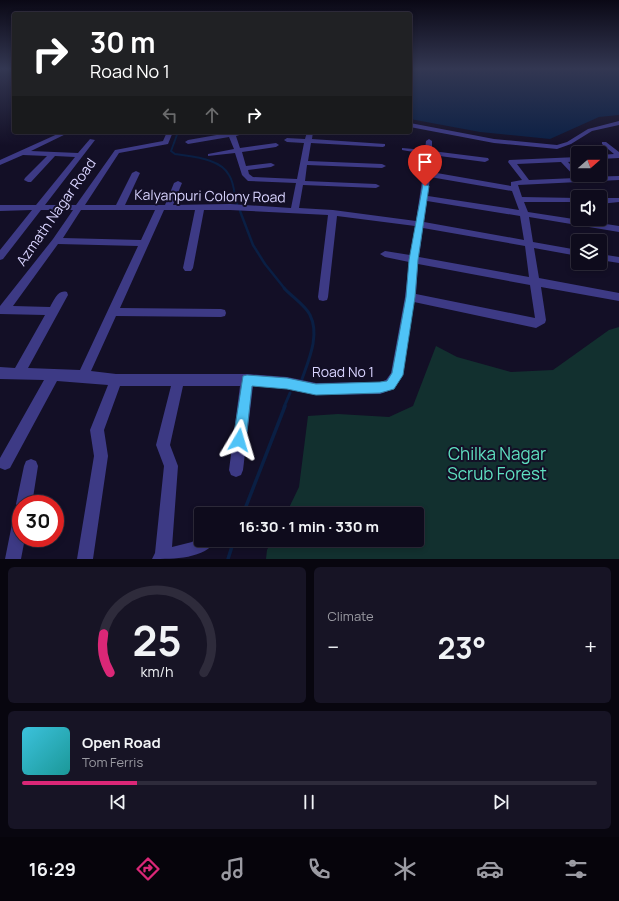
<!DOCTYPE html>
<meta charset="utf-8">
<style>
:root{--surface:#0e0b1c;--page:#171425;--text:#f1f3f6;--muted:#9b9ba3;--line:#2e2b3b;--accent:#db2777}
body{margin:0;font-family:Manrope,sans-serif;background:var(--page);color:var(--text);height:100vh;display:flex;flex-direction:column;font-size:15px;white-space:nowrap}
*{box-sizing:border-box;margin:0}
p{font-size:13px;color:var(--muted)}
.icon{flex:none;width:22px;height:22px;fill:none;stroke:currentColor;stroke-width:2;stroke-linecap:round;stroke-linejoin:round}
.map{position:relative;height:559px;overflow:hidden}
.drawer{display:flex;flex-direction:column;gap:8px;padding:8px;background:#08060f;flex:1}
.drawer>*{flex:none}
.banner{position:absolute;left:12px;top:12px;width:400px;height:122px;border-radius:4px;box-shadow:0 2px 6px #0003,0 0 0 1px var(--line);background:#202124;color:#fff;overflow:hidden}
.needle{width:26px;rotate:70deg}
.buttons{position:absolute;left:571px;top:146px;display:grid;gap:8px}
.buttons a{display:grid;place-items:center;width:36px;height:36px;border-radius:4px;background:var(--surface);box-shadow:0 2px 6px #0003,0 0 0 1px var(--line);font-size:20px}
.speed{position:absolute;left:12px;top:495px;display:flex;gap:8px;font-size:20px;font-weight:700;text-align:center}
.speed>*{display:grid;place-content:center;width:52px;height:52px;border-radius:50%;background:var(--surface);box-shadow:0 2px 6px #0003,0 0 0 1px var(--line);line-height:1}
.speed .limit{border:6px solid #d22;background:#fff;color:#111}
.pin{position:absolute;display:grid;place-items:center;width:34px;height:34px;color:#fff;margin:-41px -17px;border-radius:50% 50% 50% 0;rotate:-45deg;box-shadow:0 0 4px #0007}
.pin .icon{rotate:45deg}
.me{position:absolute;width:44px;margin:-22px;rotate:7deg;stroke-linejoin:round;filter:drop-shadow(0 0 3px #0008)}
.turn{display:flex;align-items:center;gap:14px;height:84px;padding:0 12px;font-size:18px}
.turn .icon{width:52px;height:52px;stroke-width:2.5}
.turn b{display:block;font-size:28px;line-height:34px}
.lanes{display:flex;align-items:center;height:38px;padding:0 12px;background:#0003;justify-content:center;gap:20px;direction:ltr}
.lanes .off{opacity:.35}
.big{font-size:30px;font-weight:700;line-height:1.1}
.drawer .tile{flex:1;display:flex;flex-direction:column;justify-content:center;gap:6px;min-width:0;padding:0 14px;border-radius:6px;background:var(--page)}
.drawer .dial{align-items:center;gap:0}
.dial svg{height:104px;overflow:visible;fill:none;stroke:var(--line);stroke-width:7;stroke-linecap:round;text-anchor:middle}
.dial text{fill:var(--text);stroke:none}
.song{display:flex;align-items:center;gap:12px}
.cover{width:48px;height:48px;border-radius:6px;background:linear-gradient(135deg,hsl(190 70% 55%),hsl(180 70% 35%))}
.played{height:4px;border-radius:2px;background:linear-gradient(90deg,var(--accent) 20%,var(--line) 20%)}
.keys{display:flex;justify-content:space-around;direction:ltr}
.heat{display:flex;justify-content:space-between;align-items:center;font-size:22px;direction:ltr}
.drawer .tiles{flex:1;display:grid;gap:8px;grid-template-columns:1fr 1fr}
.tile:last-child{grid-column:span 2}
.trip{position:absolute;left:194px;top:507px;width:230px;height:40px;border-radius:4px;background:var(--surface);box-shadow:0 2px 6px #0003,0 0 0 1px var(--line);font-weight:700;line-height:40px;text-align:center}
.tabs{display:flex;height:64px;justify-content:space-around;align-items:center;background:#06040b;color:var(--muted)}
.tabs .icon{width:28px;height:28px}
.tabs .on{color:var(--accent)}
.tabs b{font-size:18px;color:var(--text)}
.map>svg:first-child{display:block}
.green{fill:#12302f}
.water{fill:#0a1f44}
.lines{fill:none;stroke-linecap:round;stroke-linejoin:round}
.stream-far3{stroke:#0a1f44;stroke-width:2}
.stream-far2{stroke:#0a1f44;stroke-width:2.5}
.stream-far1{stroke:#0a1f44;stroke-width:3}
.stream{stroke:#0a1f44;stroke-width:3.5}
.street{fill:#3d3a85;fill-rule:evenodd}
.route{fill:#4fc3f7;stroke:#337fa1}
.labels{text-anchor:middle;stroke-width:4;stroke-linejoin:round;paint-order:stroke}
.street-label{font-size:14px;fill:#d9d4ff;stroke:#130f26}
.near-park-label{font-size:17px;fill:#5fe0c0;stroke:#130f26}
</style>
<div class="map">
<svg width="619" height="559" viewBox="0 0 619 559">
<rect width="100%" height="100%" fill="#130f26"/>
<polygon class="green" points="619,327 619,559 266,559 267,550 272,540 417,540 417,514 286,514 299,487 308,416 338,414 389,417 413,406 436,346 457,357 511,372 553,370 609,330"/>
<polygon class="water" points="410,68 619,68 619,115 599,117 550,139 480,132 410,119"/>
<g class="lines">
<path class="stream-far3" d="M178 132 171 151 175 154C192 157 220 158 229 175 233 181 234 189 235 196"/>
<g class="stream-far2">
<polyline points="235,195 237,204"/>
<polyline points="240,211 253,245 265,264 285,289"/>
</g>
<g class="stream-far1">
<path d="M284 288C291 296 306 306 310 315 320 335 309 359 302 379"/>
<polyline points="284,407 290,393"/>
</g>
<g class="stream">
<polyline points="243,514 285,406"/>
<polyline points="228,559 234,540"/>
</g>
<g class="street">
<polygon points="619,121 619,125 592,131 571,144 557,149 494,143 410,127 410,123 494,139 557,145 567,142 588,129"/>
<path d="M62 132H70L31 151 78 153 90 139 95 140 45 205H76L115 150 163 141 167 132H173L168 144 119 153 85 205H116L132 173 136 171 140 173 125 205H165L174 183 178 181 182 183 173 205 230 204 291 208 296 183 248 181 242 175 235 153 208 156V154L234 149 229 137 188 144 185 142 188 140 228 133V132H250L236 136 240 148 276 143 279 145 276 147 242 152 246 166 271 163 275 165 271 167 248 170 249 174 253 177 297 179 304 143 287 142 284 140 287 138 305 139 307 132H313L312 139 385 144V146L383 147 311 143 308 161 382 164 386 166 382 168 307 165 305 181 376 184 380 186 376 188 303 185 299 208 333 210 416 221 423 174 425 154 402 150V148L425 150 426 141 429 139 432 141V151L488 158 489 160 485 162 432 155 431 172 511 186V182L522 180 508 162 509 160 578 157V161L568 162 578 172V175H581L584 177 619 176V180L518 185 522 197 578 198V202H524L528 212 619 226V232L529 217 533 242 578 250V256L534 248 539 278 619 293V301L541 287 546 320 545 323 536 328 414 302 403 375 394 389 380 394 316 395 287 389 253 386 243 470 241 475 236 477 231 475 229 470 240 386H183L170 445 178 466 172 547 192 542 201 535V540H216C206 559 173 559 152 559L155 553 164 466 156 445 171 386H120L104 430 108 456 93 559H77L94 456 90 430 108 385 57 381 10 468 5 470 0 468V458L44 380 0 379V367L15 368 45 315 0 314V306L53 239 73 210H41L3 259 0 260V250L32 210 0 211V205H36L75 157 55 156 31 182H28L24 180 25 178 47 156 23 155 0 165V160ZM561 162 576 178 529 180 517 164ZM430 177 512 191 519 210 428 196ZM427 201 520 216 524 240 424 222ZM81 210H155L141 240 63 238ZM164 210H195L183 268 185 271H191L193 268 204 210H230L328 215 318 297 319 300 323 301 327 300 328 297 337 216 415 226 410 255 385 251 380 254 385 257 409 262 405 297 391 373 386 380 380 382 316 383 287 377 247 374H116L91 371 116 316 221 317 225 316 226 313 225 310 221 309 120 308ZM423 228 525 246 529 277 419 257ZM58 244 138 246 80 370 28 368 68 295 67 292C58 289 54 300 50 307L13 306ZM418 264 530 285 535 318 416 294Z"/>
<polygon points="116,132 124,132 121,134"/>
<polygon points="602,142 606,142 619,152 619,158 600,159 600,155 614,154 602,144"/>
<polygon points="600,198 619,198 619,202 600,204"/>
<polygon points="600,254 619,257 619,263 600,260"/>
<polygon points="31,459 36,461 38,466 32,504 21,504 21,510 19,509 16,504 24,466 26,461"/>
<polygon points="21,511 21,538 25,538 21,559 5,559 13,519 15,513"/>
</g>
</g>
<linearGradient id="sky" x2="0" y2="1"><stop stop-color="#0a0815"/><stop offset="0.47" stop-color="#333752"/><stop offset="1" stop-color="#333752" stop-opacity="0"/></linearGradient>
<rect width="619" height="146" fill="url(#sky)"/>
<polygon class="route" points="423,184 429,186 418,260 415,297 403,375 394,389 380,393 316,395 287,389 252,386 246,440 244,445 239,446 235,445 233,440 243,376 247,375 287,378 316,384 380,382 387,381 392,373 406,297 409,260"/>
<g class="labels">
<g class="street-label">
<text transform="translate(210 196) rotate(1)" y="5">Kalyanpuri Colony Road</text>
<text transform="translate(56 212) rotate(-55)" y="5">Azmath Nagar Road</text>
<text x="343" y="377">Road No 1</text>
</g>
<g class="near-park-label">
<text x="497" y="460">Chilka Nagar<tspan x="497" dy="20">Scrub Forest</tspan></text>
</g>
</g>
</svg>
<div class="buttons">
<a><svg class="needle" viewBox="-14 -14 28 28"><path d="M0-13l5 13h-10z" fill="#e53935"/><path d="M0 13l5-13h-10z" fill="#9b9ba3"/></svg></a>
<a><svg class="icon" aria-label="sound" viewBox="0 0 24 24"><path d="M4 9h4l5-4v14l-5-4H4zM17 9q2 3 0 6"/></svg></a>
<a><svg class="icon" aria-label="layers" viewBox="0 0 24 24"><path d="M12 4l9 5-9 5-9-5zM3 14l9 5 9-5"/></svg></a>
</div>
<div class="speed"><div class="limit">30</div></div>
<div class="pin" style="left:425px;top:186px;background:#d93025"><svg class="icon" aria-label="arrive" viewBox="0 0 24 24"><path d="M6 21V4h12l-3 4 3 4H6"/></svg></div>
<svg class="me" style="left:239px;top:440px" viewBox="-20 -20 40 40"><path d="M0-17L14 15 0 8-14 15z" fill="#4fc3f7" stroke="#fff" stroke-width="4"/></svg>
<div class="trip">16:30 · 1 min · 330 m</div>
<div class="banner">
<div class="turn"><svg class="icon" aria-label="right" viewBox="0 0 24 24"><path d="M7 20v-9h11M14 6l5 5-5 5"/></svg><div><b>30 m</b>Road No 1</div></div>
<div class="lanes"><svg class="icon off" aria-label="left" viewBox="0 0 24 24"><path d="M17 20v-9H6M10 6l-5 5 5 5"/></svg><svg class="icon off" aria-label="ahead" viewBox="0 0 24 24"><path d="M12 20V5M6 11l6-6 6 6"/></svg><svg class="icon" aria-label="right" viewBox="0 0 24 24"><path d="M7 20v-9h11M14 6l5 5-5 5"/></svg></div>
</div>
</div>
<section class="drawer">
<div class="tiles">
<div class="tile dial"><svg viewBox="0 0 100 80">
<path d="M14 69A42 42 0 1 1 86 69"/>
<path d="M14 69A42 42 0 0 1 9 39" stroke="#db2777"/>
<text x="50" y="56" font-size="32" font-weight="700">25</text>
<text x="50" y="72" font-size="11">km/h</text>
</svg></div>
<div class="tile"><p>Climate</p>
<div class="heat"><a>−</a><b class="big">23°</b><a>+</a></div>
</div>
<div class="tile">
<div class="song"><i class="cover"></i><div><b>Open Road</b><p>Tom Ferris</p></div></div>
<div class="played"></div>
<div class="keys"><svg class="icon" aria-label="previous" viewBox="0 0 24 24"><path d="M18 5L8 12l10 7zM5 5v14"/></svg><svg class="icon" aria-label="pause" viewBox="0 0 24 24"><path d="M8 5v14M16 5v14"/></svg><svg class="icon" aria-label="next" viewBox="0 0 24 24"><path d="M6 5l10 7-10 7zM19 5v14"/></svg></div>
</div>
</div>
</section>
<nav class="tabs">
<b>16:29</b>
<svg class="icon on" aria-label="directions" viewBox="0 0 24 24"><path d="M12 3l9 9-9 9-9-9zM9 14v-3h6M13 9l2 2-2 2"/></svg>
<svg class="icon" aria-label="music" viewBox="0 0 24 24"><path d="M9 18V5l10-2v13"/><circle cx="6" cy="18" r="3"/><circle cx="16" cy="16" r="3"/></svg>
<svg class="icon" aria-label="phone" viewBox="0 0 24 24"><path d="M5 4h4l2 5-3 2q2 4 5 5l2-3 5 2v4C11 20 4 13 5 4z"/></svg>
<svg class="icon" aria-label="climate" viewBox="0 0 24 24"><path d="M12 3v18M4 7l16 10M4 17L20 7"/></svg>
<svg class="icon" aria-label="car" viewBox="0 0 24 24"><path d="M5 17H2v-5l4-1 3-4h7l3 4 3 1v5h-3M9 17h6M6 11h13"/><circle cx="7" cy="17" r="2"/><circle cx="17" cy="17" r="2"/></svg>
<svg class="icon" aria-label="filters" viewBox="0 0 24 24"><path d="M4 7h16M4 17h16"/><circle cx="9" cy="7" r="2"/><circle cx="15" cy="17" r="2"/></svg>
</nav>
